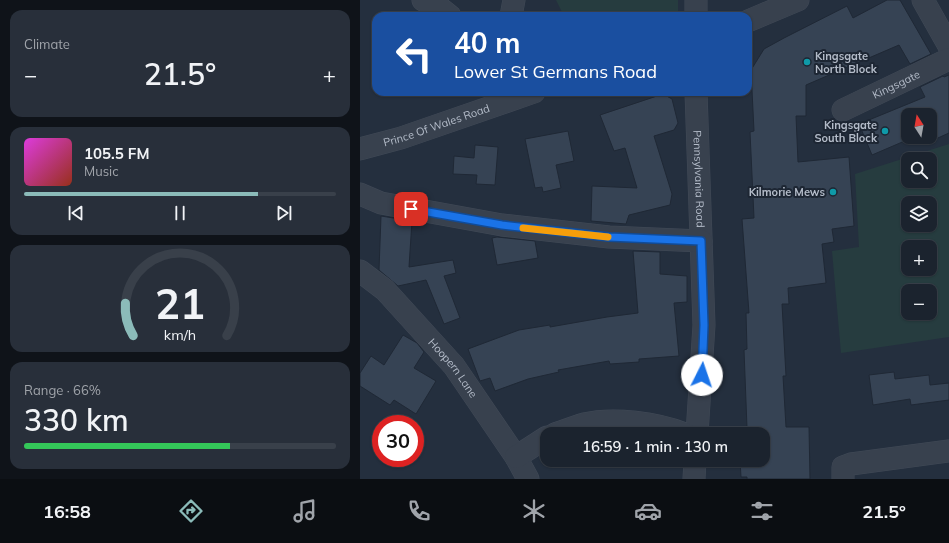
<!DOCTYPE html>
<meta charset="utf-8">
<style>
:root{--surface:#1b232e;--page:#282f3a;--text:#f1f3f6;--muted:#a0a4aa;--line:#39404a;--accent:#8bbbb9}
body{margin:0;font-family:Mulish,sans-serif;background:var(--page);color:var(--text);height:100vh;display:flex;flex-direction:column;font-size:15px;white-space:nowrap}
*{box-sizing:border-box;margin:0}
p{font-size:13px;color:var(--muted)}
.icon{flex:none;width:22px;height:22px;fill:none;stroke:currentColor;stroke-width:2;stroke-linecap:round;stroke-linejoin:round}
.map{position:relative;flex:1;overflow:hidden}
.sheet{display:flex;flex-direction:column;gap:10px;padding:10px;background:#0f1319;width:360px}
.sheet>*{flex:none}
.guide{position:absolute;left:12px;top:12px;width:380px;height:84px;border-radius:12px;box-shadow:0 1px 3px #0004,0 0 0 1px var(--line);background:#1a4fa0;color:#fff;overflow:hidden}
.needle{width:26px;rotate:349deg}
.controls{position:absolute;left:541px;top:108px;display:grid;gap:8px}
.controls a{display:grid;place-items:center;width:36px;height:36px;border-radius:8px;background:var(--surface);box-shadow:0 1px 3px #0004,0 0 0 1px var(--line);font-size:20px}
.speed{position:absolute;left:12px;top:415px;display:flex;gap:8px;font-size:20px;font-weight:700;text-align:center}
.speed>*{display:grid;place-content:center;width:52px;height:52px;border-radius:50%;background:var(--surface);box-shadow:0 1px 3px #0004,0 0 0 1px var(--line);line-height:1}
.speed .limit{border:6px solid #d22;background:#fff;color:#111}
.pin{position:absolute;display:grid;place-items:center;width:34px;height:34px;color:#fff;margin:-17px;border-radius:8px;box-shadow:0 2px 6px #0006}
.me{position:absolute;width:44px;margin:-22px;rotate:4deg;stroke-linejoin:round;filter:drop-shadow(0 0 3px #0008)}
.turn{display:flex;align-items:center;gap:14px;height:84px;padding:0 16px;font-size:18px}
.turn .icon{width:52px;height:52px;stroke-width:2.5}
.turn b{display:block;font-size:28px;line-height:34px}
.big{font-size:30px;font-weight:600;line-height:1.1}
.sheet .tile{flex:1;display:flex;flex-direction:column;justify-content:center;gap:6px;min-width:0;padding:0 14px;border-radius:12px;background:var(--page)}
.sheet .dial{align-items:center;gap:0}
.dial svg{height:104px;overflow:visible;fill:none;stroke:var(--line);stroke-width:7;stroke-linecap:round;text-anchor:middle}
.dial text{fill:var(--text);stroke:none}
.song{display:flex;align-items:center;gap:12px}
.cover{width:48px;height:48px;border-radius:6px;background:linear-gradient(135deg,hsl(300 70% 55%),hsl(10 70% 35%))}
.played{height:4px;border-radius:2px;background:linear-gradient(90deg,var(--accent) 75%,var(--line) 75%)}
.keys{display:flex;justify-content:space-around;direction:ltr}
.heat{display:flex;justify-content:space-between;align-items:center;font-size:22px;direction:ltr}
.charge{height:6px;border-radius:3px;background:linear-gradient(90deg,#34c759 66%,var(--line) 0)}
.trip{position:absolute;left:180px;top:427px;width:230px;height:40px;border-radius:12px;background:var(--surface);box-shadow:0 1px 3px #0004,0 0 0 1px var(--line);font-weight:600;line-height:40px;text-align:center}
.tab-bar{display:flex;height:64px;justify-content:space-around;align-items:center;background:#0b0e12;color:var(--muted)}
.tab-bar .icon{width:28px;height:28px}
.tab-bar .active{color:var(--accent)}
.tab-bar b{font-size:18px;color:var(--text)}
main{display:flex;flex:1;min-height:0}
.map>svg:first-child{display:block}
.green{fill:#263c3f;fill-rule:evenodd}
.building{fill:#364354;stroke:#1f2835}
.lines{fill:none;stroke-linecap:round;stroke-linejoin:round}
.minor-casing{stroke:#414a57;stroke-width:23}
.minor{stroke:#38414e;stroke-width:22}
.route-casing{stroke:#114b97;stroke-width:10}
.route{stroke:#1a73e8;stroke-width:7}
.slow{stroke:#f59e0b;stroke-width:7}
.culture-dot{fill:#0f9aa8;stroke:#1d2633;stroke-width:1.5}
.labels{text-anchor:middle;stroke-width:4;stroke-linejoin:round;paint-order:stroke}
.poi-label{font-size:11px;font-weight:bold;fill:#b4bcc9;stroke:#1d2633;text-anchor:end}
.street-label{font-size:11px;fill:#b4bcc9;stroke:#1d2633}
</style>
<main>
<section class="sheet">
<div class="tile"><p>Climate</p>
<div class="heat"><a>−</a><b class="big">21.5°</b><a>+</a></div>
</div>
<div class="tile">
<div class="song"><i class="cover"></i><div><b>105.5 FM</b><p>Music</p></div></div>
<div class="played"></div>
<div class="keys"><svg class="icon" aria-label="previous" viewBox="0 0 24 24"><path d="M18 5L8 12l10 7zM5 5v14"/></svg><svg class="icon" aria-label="pause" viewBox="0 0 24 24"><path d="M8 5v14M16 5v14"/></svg><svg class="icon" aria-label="next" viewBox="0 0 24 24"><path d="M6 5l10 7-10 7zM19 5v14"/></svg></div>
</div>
<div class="tile dial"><svg viewBox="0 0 100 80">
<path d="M14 69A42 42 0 1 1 86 69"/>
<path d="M14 69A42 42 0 0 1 8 44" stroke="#8bbbb9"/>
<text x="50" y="56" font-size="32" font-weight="700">21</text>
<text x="50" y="72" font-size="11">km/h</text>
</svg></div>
<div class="tile"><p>Range · 66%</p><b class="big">330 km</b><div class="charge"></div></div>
</section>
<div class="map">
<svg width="589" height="479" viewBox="0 0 589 479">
<rect width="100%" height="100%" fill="#242f3e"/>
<g class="green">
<polygon points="196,0 318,0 318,12 300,16 204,16"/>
<path d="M589 144V337L481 353 472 251 499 247 495 174ZM548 159H570V181H548ZM548 203H570V225H548ZM548 247H570V269H548ZM548 291H570V313H548Z"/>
</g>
<g class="building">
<polygon points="527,0 540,0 571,54 550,64 539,45 446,85 446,116 436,116 438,162 489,157 494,226 472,229 474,242 462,244 466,283 428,288 429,304 422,304 426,376 423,376 426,427 449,427 450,479 387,479 387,477 381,477 380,460 403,460 403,434 379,434 379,428 387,428 384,350 387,349 386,313 389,313 382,219 394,218 390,132 394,131 391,70 404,49 424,38 487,6 493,18"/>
<polygon points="589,75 589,133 569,142 566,137 570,137 570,115 548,115 548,137 554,137 512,155 499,124 565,97 560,87 583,76 584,77"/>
<polygon points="303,94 312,99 318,123 314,130 294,136 312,194 310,205 269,215 266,224 231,221 232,186 277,188 265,148 254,151 240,115"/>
<polygon points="208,131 214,161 196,165 201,188 183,192 182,187 175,188 165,139"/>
<polygon points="115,145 138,147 135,185 116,184 117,175 93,174 94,156 114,158"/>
<polygon points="21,216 52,221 49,267 93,260 96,273 84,276 100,318 84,324 66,280 38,286 19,270"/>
<polygon points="137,237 175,241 178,258 137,265 132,238"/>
<polygon points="273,251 300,252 300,274 327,276 327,302 314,303 319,356 279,359 279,362 250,364 249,361 198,370 199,372 168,379 135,391 130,378 120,381 108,349 159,330 190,325 190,327 247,317 278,313"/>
<polygon points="43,335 57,343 64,352 54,368 76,381 56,414 34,400 30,405 0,386 0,373 11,356 24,365"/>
<polygon points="534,372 535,379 569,375 570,385 589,383 589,400 551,405 550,399 513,405 509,375"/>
</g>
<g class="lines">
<defs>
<g id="minor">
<polyline points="63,0 80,8 90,16"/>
<polyline points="563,0 589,46"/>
<polyline points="151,16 154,0"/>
<polyline points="336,16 336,0"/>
<polyline points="388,21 438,0"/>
<path id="s1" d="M336 92 344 325 337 434"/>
<path id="s2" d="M483 110 589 59"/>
<path id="s3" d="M0 149 41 138 174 92"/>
<polyline points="0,194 21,203 142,225 249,237 341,241"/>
<path id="s4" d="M0 271 25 290 94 366 156 457 168 479"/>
<path d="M195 434C204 431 214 427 224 424 254 417 297 423 325 434"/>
<polyline points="156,457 187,437"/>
<polyline points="334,479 335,460"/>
<polyline points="483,479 483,467 491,464 589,451"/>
</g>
</defs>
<use href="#minor" class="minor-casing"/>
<use href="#minor" class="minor"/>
</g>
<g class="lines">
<defs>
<polyline id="route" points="51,209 142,225 249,237 341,241 344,325 342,375"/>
</defs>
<use href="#route" class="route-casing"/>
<use href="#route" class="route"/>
<polyline class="slow" points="163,228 248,237"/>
</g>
<g class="culture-dot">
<circle cx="447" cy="62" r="4"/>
<circle cx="525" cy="131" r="4"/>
<circle cx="473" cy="192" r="4"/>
</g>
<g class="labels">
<g class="poi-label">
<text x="455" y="60" text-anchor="start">Kingsgate<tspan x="455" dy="13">North Block</tspan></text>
<text x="517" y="129">Kingsgate<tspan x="517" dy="13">South Block</tspan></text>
<text x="465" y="196">Kilmorie Mews</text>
</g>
<g class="street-label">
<text dy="4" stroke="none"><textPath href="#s2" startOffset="59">Kingsgate</textPath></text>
<text dy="4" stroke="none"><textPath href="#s3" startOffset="80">Prince Of Wales Road</textPath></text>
<text dy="4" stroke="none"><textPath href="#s1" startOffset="87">Pennsylvania Road</textPath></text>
<text dy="4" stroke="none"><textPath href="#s4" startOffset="135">Hoopern Lane</textPath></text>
</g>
</g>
</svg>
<div class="controls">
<a><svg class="needle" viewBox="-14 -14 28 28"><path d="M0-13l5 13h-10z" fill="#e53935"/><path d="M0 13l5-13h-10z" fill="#a0a4aa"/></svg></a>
<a><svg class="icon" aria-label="search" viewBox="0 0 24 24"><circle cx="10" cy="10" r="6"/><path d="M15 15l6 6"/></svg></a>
<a><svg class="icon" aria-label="layers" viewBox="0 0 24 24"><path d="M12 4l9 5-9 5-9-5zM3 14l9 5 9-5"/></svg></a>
<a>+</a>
<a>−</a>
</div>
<div class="speed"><div class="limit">30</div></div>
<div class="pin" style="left:51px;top:209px;background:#d93025"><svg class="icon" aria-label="arrive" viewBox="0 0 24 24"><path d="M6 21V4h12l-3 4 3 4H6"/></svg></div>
<svg class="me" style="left:342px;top:375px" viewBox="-20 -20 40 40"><circle r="19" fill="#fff"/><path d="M0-13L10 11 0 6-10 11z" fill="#1a73e8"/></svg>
<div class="trip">16:59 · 1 min · 130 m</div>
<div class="guide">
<div class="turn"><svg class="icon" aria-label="left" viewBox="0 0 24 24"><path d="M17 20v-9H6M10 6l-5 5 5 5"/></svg><div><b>40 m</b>Lower St Germans Road</div></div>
</div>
</div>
</main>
<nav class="tab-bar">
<b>16:58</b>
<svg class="icon active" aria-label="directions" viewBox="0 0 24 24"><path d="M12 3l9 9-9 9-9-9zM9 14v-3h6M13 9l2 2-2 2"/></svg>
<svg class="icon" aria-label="music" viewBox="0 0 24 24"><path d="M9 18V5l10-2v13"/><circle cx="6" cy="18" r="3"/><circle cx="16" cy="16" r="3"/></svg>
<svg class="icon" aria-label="phone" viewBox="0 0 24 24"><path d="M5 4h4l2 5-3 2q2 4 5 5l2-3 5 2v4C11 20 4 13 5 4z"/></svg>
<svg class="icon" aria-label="climate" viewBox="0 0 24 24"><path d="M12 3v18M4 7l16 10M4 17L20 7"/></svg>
<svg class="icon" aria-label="car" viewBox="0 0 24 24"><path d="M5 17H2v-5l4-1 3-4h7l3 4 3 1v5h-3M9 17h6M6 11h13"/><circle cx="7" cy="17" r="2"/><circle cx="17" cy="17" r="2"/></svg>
<svg class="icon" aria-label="filters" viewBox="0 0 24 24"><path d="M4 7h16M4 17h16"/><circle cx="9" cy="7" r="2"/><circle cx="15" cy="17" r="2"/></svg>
<b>21.5°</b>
</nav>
